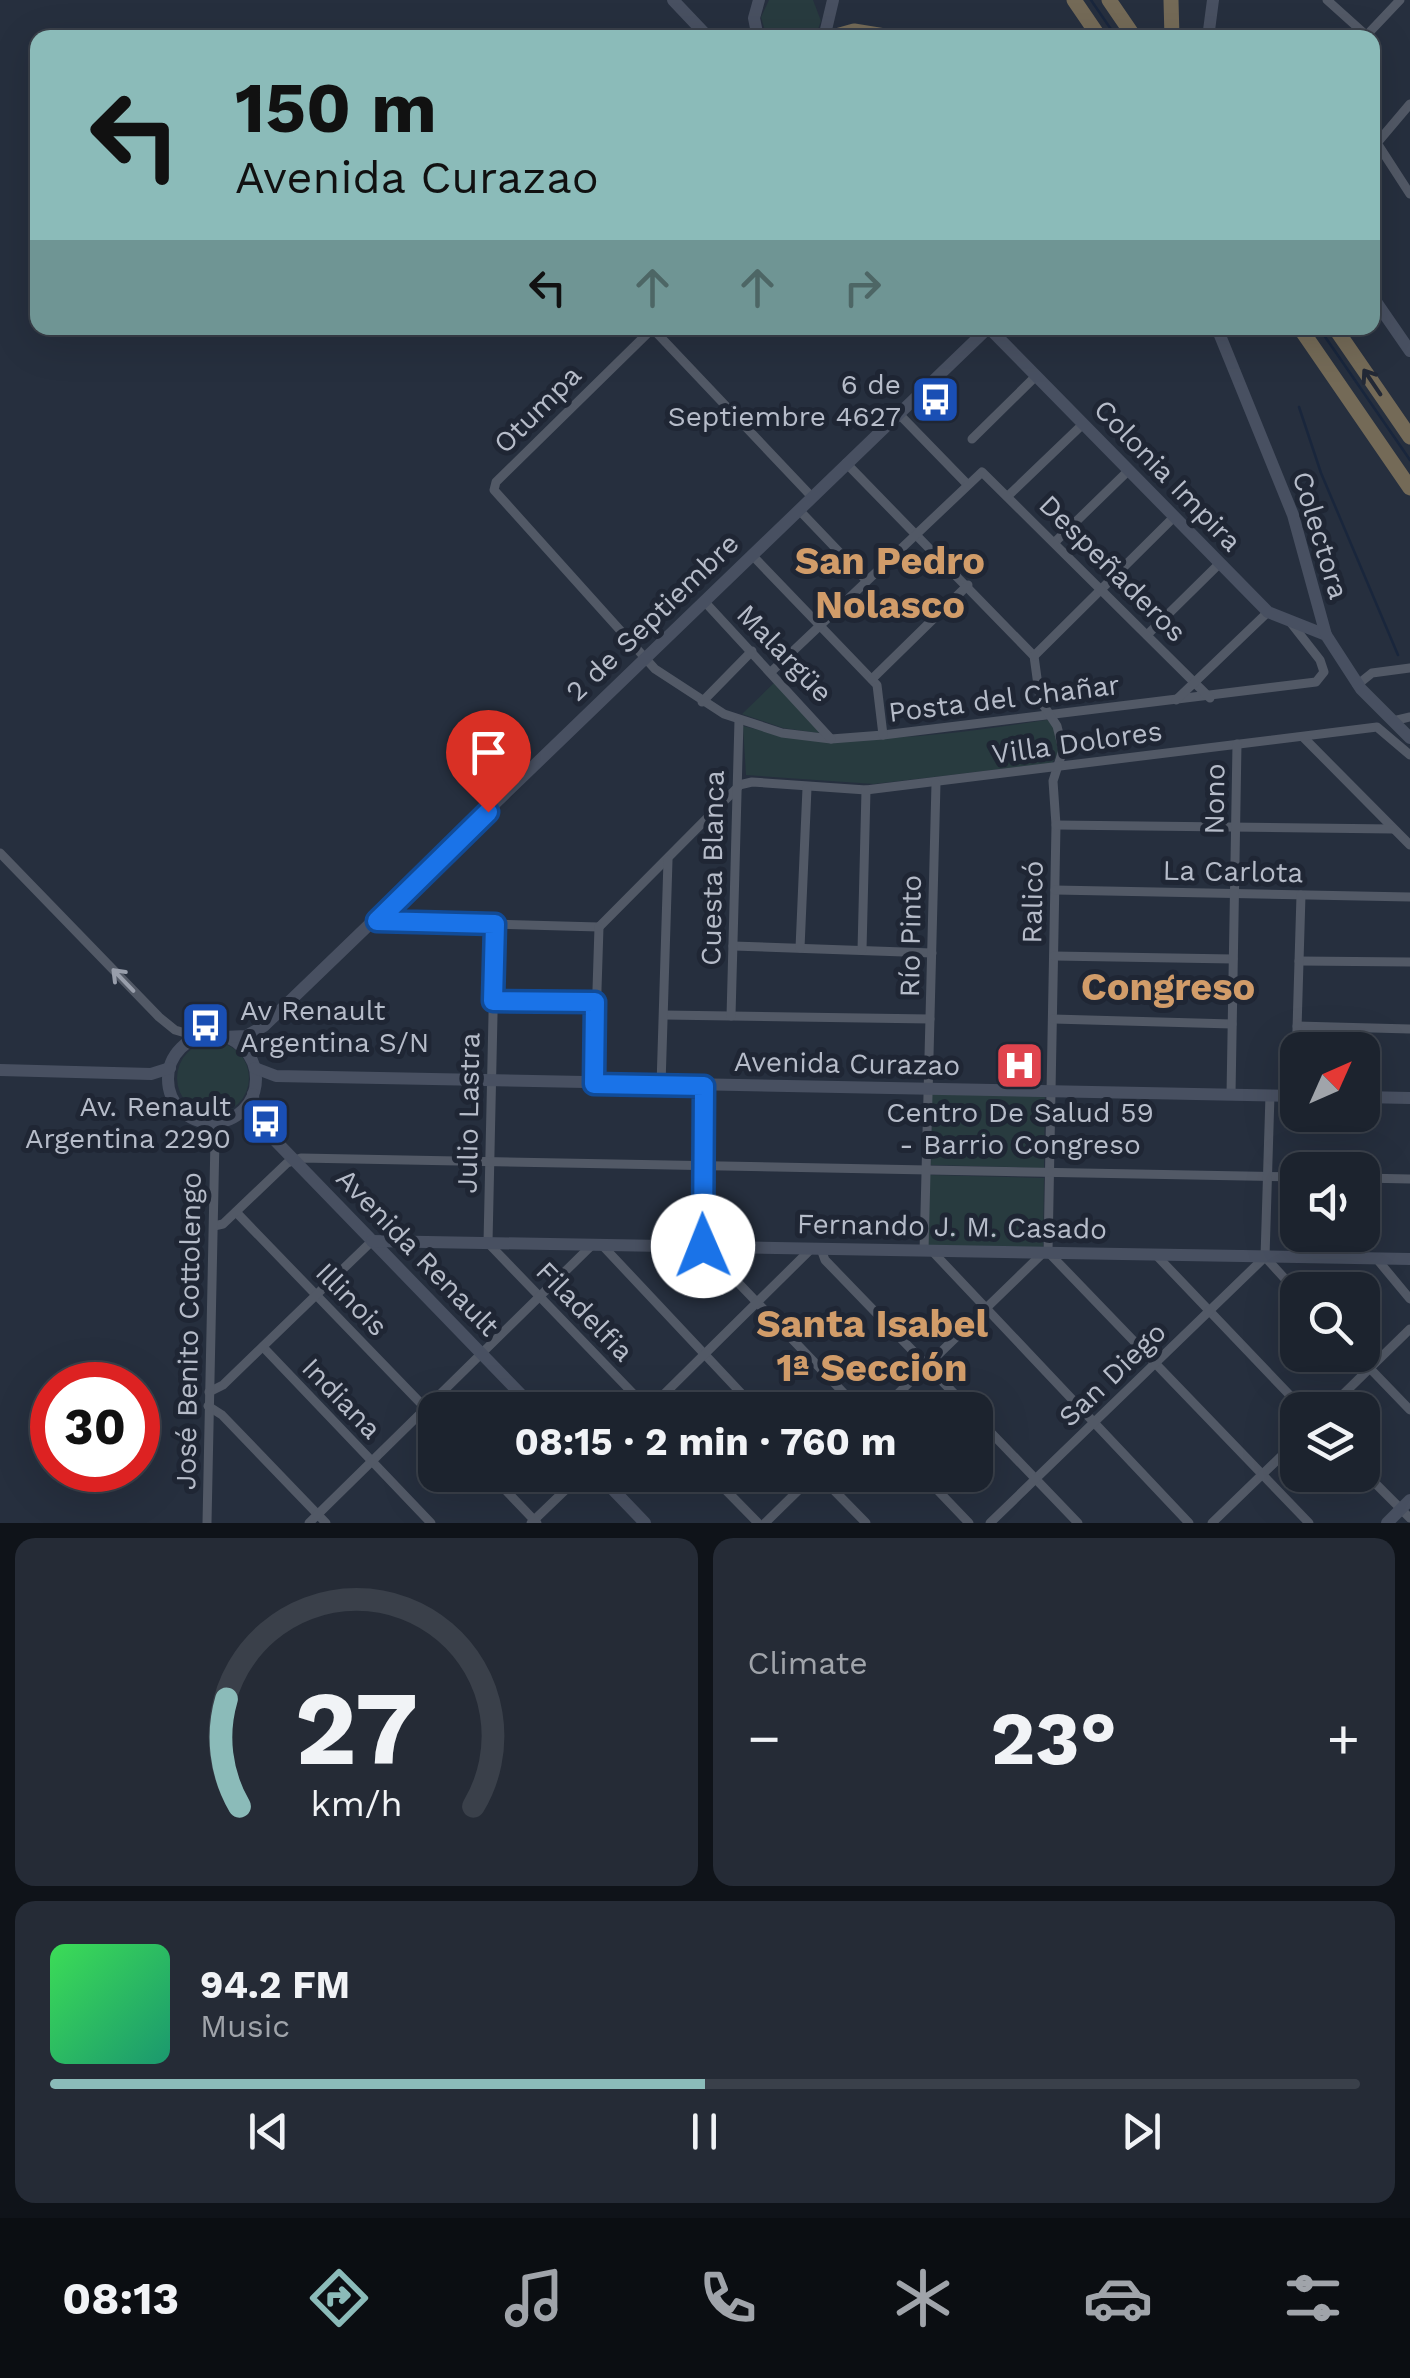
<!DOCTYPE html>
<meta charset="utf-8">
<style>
:root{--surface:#1c232e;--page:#252b36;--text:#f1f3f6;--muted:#a0a4aa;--line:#3a404a;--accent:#8bbbb9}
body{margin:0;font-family:"Work Sans",sans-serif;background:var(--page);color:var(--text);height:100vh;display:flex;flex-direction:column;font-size:38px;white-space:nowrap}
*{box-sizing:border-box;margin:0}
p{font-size:32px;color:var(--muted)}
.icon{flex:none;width:55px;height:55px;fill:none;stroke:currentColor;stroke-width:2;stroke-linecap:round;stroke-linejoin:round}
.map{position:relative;height:1523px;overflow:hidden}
.details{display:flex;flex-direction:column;gap:15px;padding:15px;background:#0f1319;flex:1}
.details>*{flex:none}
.hud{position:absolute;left:30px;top:30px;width:1350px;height:305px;border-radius:20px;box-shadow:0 10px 40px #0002,0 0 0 2px var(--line);background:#8bbbb9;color:#111;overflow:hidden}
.needle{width:65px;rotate:45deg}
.buttons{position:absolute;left:1280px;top:1032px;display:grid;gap:20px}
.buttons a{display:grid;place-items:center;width:100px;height:100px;border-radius:20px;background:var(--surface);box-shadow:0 10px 40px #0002,0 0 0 2px var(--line);font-size:50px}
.speed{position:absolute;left:30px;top:1362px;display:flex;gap:20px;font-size:50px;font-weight:700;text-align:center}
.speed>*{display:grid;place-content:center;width:130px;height:130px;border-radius:50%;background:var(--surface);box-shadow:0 10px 40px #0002,0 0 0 2px var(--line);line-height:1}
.speed .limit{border:15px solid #d22;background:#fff;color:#111}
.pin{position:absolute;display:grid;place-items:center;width:85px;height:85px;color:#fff;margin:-102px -42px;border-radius:50% 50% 50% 0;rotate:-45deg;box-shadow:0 0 10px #0007}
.pin .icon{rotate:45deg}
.me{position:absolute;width:110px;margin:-55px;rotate:359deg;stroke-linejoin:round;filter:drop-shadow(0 0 8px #0008)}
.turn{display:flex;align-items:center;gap:35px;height:210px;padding:0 40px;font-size:45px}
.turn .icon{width:130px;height:130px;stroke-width:2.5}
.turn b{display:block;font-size:70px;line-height:85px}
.lanes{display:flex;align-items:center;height:95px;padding:0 40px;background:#0003;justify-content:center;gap:50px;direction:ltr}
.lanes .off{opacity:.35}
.big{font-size:75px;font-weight:700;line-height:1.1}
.details .card{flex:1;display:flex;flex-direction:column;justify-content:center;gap:15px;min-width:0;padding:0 35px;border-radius:20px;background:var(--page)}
.details .dial{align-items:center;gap:0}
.dial svg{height:260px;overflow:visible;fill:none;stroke:var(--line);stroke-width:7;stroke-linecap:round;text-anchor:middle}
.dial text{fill:var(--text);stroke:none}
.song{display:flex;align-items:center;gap:30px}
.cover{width:120px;height:120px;border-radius:15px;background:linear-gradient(135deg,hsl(130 70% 55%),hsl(160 70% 35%))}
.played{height:10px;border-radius:5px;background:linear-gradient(90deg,var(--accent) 50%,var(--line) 50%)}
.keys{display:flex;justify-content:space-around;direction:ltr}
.heat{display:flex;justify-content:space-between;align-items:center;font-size:55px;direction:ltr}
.details .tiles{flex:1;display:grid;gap:15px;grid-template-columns:1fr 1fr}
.card:last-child{grid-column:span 2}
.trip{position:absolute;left:418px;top:1392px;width:575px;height:100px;border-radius:20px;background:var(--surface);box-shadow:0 10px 40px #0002,0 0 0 2px var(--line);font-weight:700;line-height:100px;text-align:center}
.dock{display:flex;height:160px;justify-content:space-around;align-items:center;background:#0b0e12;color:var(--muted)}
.dock .icon{width:70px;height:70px}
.dock .selected{color:var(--accent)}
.dock b{font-size:45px;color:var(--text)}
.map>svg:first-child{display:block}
.green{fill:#283b3f}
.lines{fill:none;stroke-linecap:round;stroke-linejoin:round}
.stream{stroke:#19263c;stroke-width:2.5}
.street{stroke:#525966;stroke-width:9}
.secondary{stroke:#485061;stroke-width:12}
.highway{stroke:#746a57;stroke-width:15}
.oneway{stroke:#232936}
.oneway2{stroke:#989eab}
.route-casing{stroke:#114b97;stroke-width:25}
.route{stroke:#1a73e8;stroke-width:18}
.labels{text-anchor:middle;stroke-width:10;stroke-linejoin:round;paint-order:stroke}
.poi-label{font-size:28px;fill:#b6bcc9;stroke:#1f2634;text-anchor:end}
.street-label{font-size:28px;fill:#b6bcc9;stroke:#1f2634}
.district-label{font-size:38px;font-weight:bold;fill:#d19c69;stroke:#1f2634}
</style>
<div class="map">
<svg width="1410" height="1523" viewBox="0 0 1410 1523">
<rect width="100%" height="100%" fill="#262f3e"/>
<g class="green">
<polygon points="769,0 813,0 821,21 815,37 767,38 761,17"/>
<polygon points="777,680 820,731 818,733 783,728 742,714"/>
<path d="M1052 719 1059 753 1052 763 874 784 746 775 743 726C835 751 958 734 1052 719Z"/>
<circle cx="213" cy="1078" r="36"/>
<polygon points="932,1092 1045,1094 1044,1168 931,1165"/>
<polygon points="930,1175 1044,1178 1043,1250 928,1247"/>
</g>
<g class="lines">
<g class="stream">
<polyline points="1091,0 1117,38"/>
<polyline points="1319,328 1410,460"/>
<polyline points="1299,407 1321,473 1398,655"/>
</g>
<g class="street">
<polyline points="1327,0 1366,35"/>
<polyline points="1364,38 1400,0"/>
<polyline points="1410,104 1377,143 1410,194"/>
<polyline points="652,328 812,497"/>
<polyline points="653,328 496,482 494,490 655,669 724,714 782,733 831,739 883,735 1316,682 1324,672 1320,660 1291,623"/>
<polyline points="898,413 966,483"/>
<polyline points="972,439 1036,376"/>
<polyline points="846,463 1034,656 1040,700 1057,726 1063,750 1053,781 1056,825 1048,1252 1309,1523"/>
<polyline points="1009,495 1083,424"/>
<polyline points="799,510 866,580"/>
<polyline points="1055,542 1129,470"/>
<polyline points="752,555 877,685 883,735"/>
<polyline points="704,601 831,739"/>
<polyline points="1147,635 1220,563"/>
<polyline points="1034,656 1174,517"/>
<polyline points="772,671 982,472 1210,698"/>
<polyline points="872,679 968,585"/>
<polyline points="1357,685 1372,673 1410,668"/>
<polyline points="1176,700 1268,612"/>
<polyline points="702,702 752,651"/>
<polyline points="1393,721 1410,717"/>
<polyline points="1303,737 1410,845"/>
<polyline points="739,785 752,782 866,790 1377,727 1410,755"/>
<polyline points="1056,825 1393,829"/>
<polyline points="0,853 159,1017 175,1030 199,1037"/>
<polyline points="1055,890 1410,897"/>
<polyline points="377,921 599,927"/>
<polyline points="495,924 488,1243 649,1410"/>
<polyline points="599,927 738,787"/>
<polyline points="733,946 932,953"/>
<polyline points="800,948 807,788"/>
<polyline points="862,950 866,790"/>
<polyline points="1054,956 1233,959"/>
<polyline points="1299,961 1410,962"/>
<polyline points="493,1001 595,1002"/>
<polyline points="664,1015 930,1019"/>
<polyline points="731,1016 739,720"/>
<polyline points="1053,1019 1232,1024"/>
<polyline points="1297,1026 1410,1029"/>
<polyline points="594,1083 599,927"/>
<polyline points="661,1085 668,860"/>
<polyline points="705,1085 703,1246 860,1410"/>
<polyline points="1231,1095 1237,744"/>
<polyline points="1295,1096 1301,895"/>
<polyline points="206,1122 214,1137"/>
<polyline points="1362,1178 1410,1179"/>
<polyline points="236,1212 435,1418"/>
<polyline points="214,1226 223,1224 287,1163 301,1158 1298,1177"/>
<polyline points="601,1244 757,1410"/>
<polyline points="821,1249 825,1260 970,1410"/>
<polyline points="924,1251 936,783"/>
<polyline points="932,1251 1189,1523"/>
<polyline points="1156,1255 1304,1410"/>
<polyline points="1265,1257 1270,1095"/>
<polyline points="1265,1257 1298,1293"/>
<polyline points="1376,1258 1410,1299"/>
<polyline points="263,1347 431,1523"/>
<polyline points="1357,1355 1410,1410"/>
<polyline points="209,1392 223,1385 372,1241"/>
<polyline points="208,1406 222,1415 326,1523"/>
<polyline points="648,1410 811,1249"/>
<polyline points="881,1410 1044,1252"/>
<polyline points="1327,1410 1410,1329"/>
<polyline points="975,1416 1078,1523"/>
<polyline points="1362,1470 1410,1518"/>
<polyline points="491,1475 537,1523"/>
<polyline points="711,1475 758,1523"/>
<polyline points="819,1475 866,1523"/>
<polyline points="923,1475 969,1523"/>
<polyline points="207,1523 215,1139 222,1122"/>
<polyline points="309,1523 592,1245"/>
<polyline points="531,1523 581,1475"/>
<polyline points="765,1523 814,1475"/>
<polyline points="990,1523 1265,1257"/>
<polyline points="1212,1523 1298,1440"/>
</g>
<g class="secondary">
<polyline points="673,0 709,38"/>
<polyline points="758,38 754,18 759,0"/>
<polyline points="824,38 833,0"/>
<polyline points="1208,38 1213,0"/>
<polyline points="1372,296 1410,351"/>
<polyline points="989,328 1268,612 1326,635"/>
<polyline points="1217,328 1293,515 1326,635 1361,689 1410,738"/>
<circle cx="212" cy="1079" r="44"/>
<polyline points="223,1037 246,1036 264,1026 988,328"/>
<polyline points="255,1068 276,1076 1298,1096"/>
<polyline points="0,1070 151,1074 170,1068"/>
<polyline points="253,1094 254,1114 264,1129 536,1410"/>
<polyline points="1362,1097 1410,1098"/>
<polyline points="372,1241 1410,1259"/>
<polyline points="599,1475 645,1523"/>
<polyline points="1387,1523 1410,1500"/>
</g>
<g class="highway">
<polyline points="1074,0 1100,38"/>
<polyline points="1109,0 1135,38"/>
<polyline points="1171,0 1172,38"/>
<polyline points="829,38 854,31 897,38"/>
<polyline points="1300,328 1410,488"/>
<polyline points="1335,328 1410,437"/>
</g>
</g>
<defs><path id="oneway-shaft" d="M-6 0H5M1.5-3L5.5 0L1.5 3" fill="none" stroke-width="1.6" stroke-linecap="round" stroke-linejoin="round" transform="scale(2.5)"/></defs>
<use class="oneway" href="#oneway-shaft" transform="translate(1372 382) rotate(-124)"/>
<use class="oneway2" href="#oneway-shaft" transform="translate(123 980) rotate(-134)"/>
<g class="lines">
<defs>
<polyline id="route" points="488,812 377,921 495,924 493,1001 595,1002 594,1084 704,1086 703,1246"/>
</defs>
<use href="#route" class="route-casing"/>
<use href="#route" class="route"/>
</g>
<defs>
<symbol id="bus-square" viewBox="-11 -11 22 22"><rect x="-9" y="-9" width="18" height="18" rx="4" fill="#1a4fb4" stroke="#1f2634"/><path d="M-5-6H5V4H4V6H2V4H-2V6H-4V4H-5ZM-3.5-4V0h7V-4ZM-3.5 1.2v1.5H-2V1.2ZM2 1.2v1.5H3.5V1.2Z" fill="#fff"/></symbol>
<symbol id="hospital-square" viewBox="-11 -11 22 22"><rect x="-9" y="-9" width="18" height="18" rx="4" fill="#e0444e" stroke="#1f2634"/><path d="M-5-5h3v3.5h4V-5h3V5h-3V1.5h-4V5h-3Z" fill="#fff"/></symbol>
</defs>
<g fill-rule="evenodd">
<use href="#bus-square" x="908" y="372" width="55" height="55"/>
<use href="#bus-square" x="178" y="998" width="55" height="55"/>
<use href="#hospital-square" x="992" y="1038" width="55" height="55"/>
<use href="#bus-square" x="238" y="1094" width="55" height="55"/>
</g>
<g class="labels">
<g class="poi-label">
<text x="901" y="394">6 de<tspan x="901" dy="32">Septiembre 4627</tspan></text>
<text x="240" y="1020" text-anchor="start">Av Renault<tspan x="240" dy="32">Argentina S/N</tspan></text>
<text x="231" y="1116">Av. Renault<tspan x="231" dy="32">Argentina 2290</tspan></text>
<text x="1020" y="1122" text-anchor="middle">Centro De Salud 59<tspan x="1020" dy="32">- Barrio Congreso</tspan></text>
</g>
<g class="street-label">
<text transform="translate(537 409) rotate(-45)" y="10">Otumpa</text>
<text transform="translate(1168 475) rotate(46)" y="10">Colonia Impira</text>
<text transform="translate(1321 535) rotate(73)" y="10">Colectora</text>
<text transform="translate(1113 568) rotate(45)" y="10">Despeñaderos</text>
<text transform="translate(652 617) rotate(-44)" y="10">2 de Septiembre</text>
<text transform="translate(785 653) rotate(46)" y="10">Malargüe</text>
<text transform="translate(1004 698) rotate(-7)" y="10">Posta del Chañar</text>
<text transform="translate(1077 742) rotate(-8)" y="10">Villa Dolores</text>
<text transform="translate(1214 799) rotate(-89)" y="10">Nono</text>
<text transform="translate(712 868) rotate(-89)" y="10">Cuesta Blanca</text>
<text transform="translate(1233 871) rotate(1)" y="10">La Carlota</text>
<text transform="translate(1032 902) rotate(-89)" y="10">Ralicó</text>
<text transform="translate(910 936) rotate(-89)" y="10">Río Pinto</text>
<text transform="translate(847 1063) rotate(1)" y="10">Avenida Curazao</text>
<text transform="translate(468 1113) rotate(-89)" y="10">Julio Lastra</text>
<text transform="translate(952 1226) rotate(1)" y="10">Fernando J. M. Casado</text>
<text transform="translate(418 1252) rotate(46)" y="10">Avenida Renault</text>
<text transform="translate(352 1299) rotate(46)" y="10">Illinois</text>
<text transform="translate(585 1311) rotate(46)" y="10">Filadelfia</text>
<text transform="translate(188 1331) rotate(-89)" y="10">José Benito Cottolengo</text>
<text transform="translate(1112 1374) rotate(-44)" y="10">San Diego</text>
<text transform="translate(342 1398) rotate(46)" y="10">Indiana</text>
</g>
<g class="district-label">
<text x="890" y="574">San Pedro<tspan x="890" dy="44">Nolasco</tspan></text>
<text x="1168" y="1000">Congreso</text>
<text x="872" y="1337">Santa Isabel<tspan x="872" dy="44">1ª Sección</tspan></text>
</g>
</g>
</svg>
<div class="buttons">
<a><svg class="needle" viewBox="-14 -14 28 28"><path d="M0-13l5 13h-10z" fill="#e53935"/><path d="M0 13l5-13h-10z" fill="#a0a4aa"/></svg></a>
<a><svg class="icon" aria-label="sound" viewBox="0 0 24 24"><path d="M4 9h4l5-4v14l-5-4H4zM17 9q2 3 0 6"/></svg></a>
<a><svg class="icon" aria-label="search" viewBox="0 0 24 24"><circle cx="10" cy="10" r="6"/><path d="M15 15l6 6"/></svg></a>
<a><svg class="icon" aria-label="layers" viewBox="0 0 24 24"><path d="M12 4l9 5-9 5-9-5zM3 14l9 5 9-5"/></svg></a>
</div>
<div class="speed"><div class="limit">30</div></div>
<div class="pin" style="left:488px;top:812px;background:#d93025"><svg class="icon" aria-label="arrive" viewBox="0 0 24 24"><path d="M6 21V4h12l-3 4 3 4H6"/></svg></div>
<svg class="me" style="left:703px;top:1246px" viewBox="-20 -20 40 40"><circle r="19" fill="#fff"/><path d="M0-13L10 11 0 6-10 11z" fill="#1a73e8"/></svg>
<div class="trip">08:15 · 2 min · 760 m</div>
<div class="hud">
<div class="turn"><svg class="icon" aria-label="left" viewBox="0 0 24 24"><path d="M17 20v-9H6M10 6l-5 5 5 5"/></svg><div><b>150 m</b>Avenida Curazao</div></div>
<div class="lanes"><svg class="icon" aria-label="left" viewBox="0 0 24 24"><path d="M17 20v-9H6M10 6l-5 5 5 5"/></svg><svg class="icon off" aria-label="ahead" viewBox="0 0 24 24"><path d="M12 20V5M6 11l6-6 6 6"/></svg><svg class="icon off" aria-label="ahead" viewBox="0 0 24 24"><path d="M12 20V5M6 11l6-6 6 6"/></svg><svg class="icon off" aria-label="right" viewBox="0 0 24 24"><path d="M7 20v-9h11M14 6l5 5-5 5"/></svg></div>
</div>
</div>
<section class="details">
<div class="tiles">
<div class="card dial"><svg viewBox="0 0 100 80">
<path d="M14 69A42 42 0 1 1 86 69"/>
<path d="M14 69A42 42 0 0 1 10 36" stroke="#8bbbb9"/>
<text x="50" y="56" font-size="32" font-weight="700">27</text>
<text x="50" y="72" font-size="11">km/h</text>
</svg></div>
<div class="card"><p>Climate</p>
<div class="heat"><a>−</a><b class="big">23°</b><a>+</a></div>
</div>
<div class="card">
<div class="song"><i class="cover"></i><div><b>94.2 FM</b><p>Music</p></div></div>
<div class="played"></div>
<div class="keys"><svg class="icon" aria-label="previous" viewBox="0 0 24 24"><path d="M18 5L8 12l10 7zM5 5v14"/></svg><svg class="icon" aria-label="pause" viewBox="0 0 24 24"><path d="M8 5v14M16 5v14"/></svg><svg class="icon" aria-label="next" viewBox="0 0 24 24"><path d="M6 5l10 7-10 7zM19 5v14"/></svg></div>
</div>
</div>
</section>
<nav class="dock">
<b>08:13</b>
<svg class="icon selected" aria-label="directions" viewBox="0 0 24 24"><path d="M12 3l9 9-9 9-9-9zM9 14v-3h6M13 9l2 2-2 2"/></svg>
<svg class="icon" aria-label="music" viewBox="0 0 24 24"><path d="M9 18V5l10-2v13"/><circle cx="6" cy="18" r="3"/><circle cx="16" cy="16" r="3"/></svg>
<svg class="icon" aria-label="phone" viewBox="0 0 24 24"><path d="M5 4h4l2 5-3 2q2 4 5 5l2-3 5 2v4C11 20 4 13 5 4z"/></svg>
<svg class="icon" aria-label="climate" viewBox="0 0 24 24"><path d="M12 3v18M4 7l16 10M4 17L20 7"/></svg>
<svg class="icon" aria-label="car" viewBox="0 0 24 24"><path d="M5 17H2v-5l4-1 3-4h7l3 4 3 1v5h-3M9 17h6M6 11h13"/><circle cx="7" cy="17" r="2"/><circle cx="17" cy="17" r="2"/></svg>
<svg class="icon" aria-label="filters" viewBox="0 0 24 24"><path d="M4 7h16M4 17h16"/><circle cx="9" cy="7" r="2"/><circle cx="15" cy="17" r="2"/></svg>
</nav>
